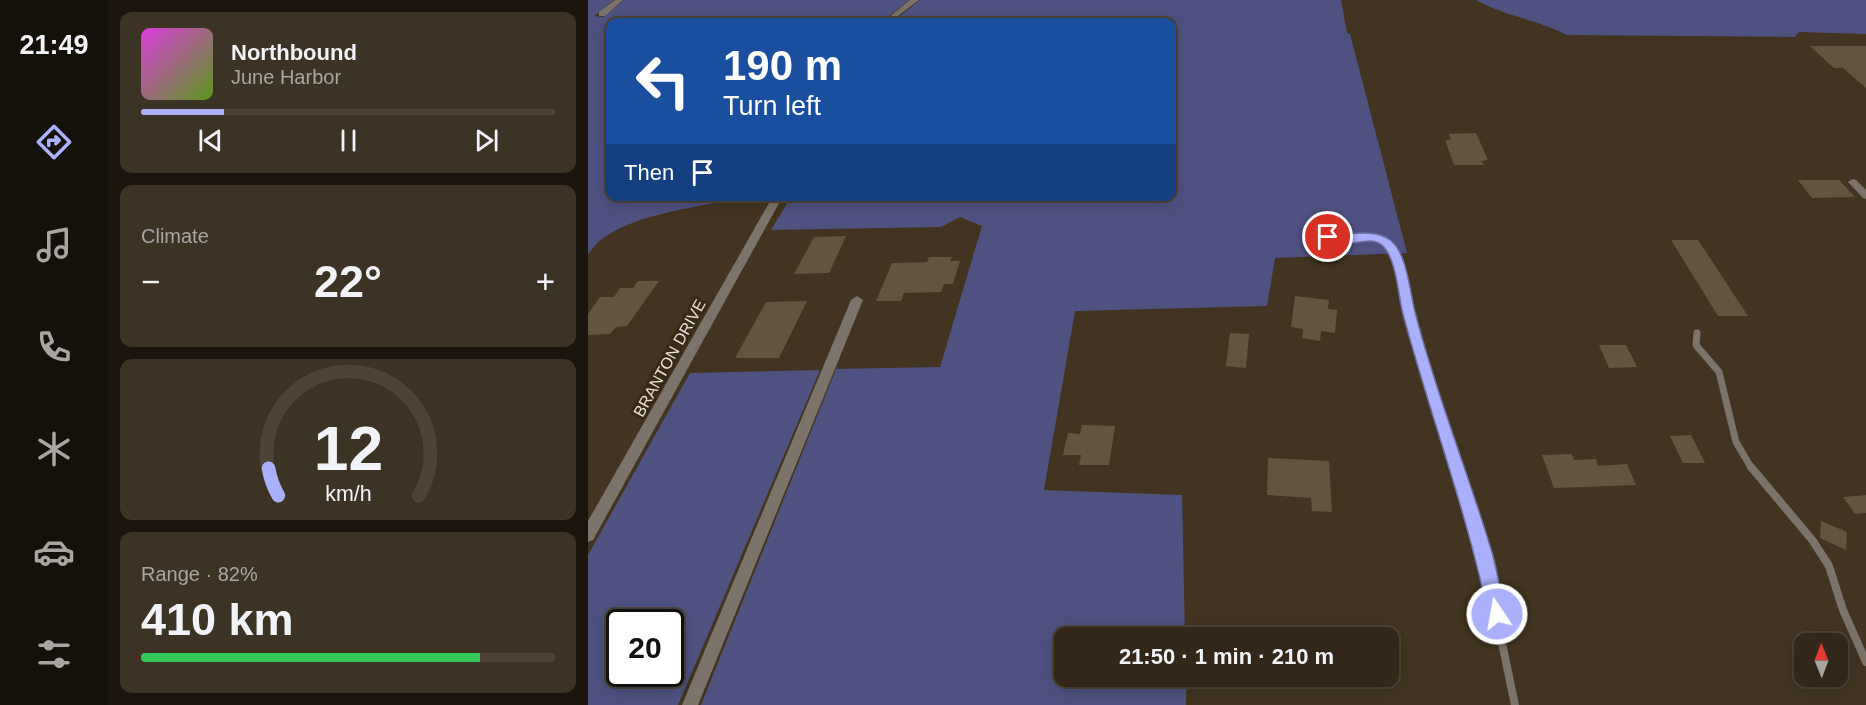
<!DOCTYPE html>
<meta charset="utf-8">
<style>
:root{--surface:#322718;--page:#3d3325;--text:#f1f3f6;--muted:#a8a5a2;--line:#4d4437;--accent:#aab0fb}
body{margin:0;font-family:Helvetica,sans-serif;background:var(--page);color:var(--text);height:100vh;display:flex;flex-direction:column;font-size:22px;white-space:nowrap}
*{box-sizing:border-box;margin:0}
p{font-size:20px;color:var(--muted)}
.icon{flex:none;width:33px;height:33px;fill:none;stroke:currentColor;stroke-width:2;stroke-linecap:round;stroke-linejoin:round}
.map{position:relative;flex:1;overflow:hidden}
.sheet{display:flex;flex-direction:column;gap:12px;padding:12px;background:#1c150d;width:480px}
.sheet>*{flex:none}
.hud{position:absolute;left:18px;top:18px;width:570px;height:183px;border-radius:12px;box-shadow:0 3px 15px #0003,0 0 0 2px var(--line);background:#1a4fa0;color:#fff;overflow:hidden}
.needle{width:39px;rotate:359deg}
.fabs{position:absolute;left:1206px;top:633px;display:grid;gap:12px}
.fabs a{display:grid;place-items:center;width:54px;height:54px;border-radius:12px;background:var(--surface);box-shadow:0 3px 15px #0003,0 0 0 2px var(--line);font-size:30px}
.speed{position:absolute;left:18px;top:609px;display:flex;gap:12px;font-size:30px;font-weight:700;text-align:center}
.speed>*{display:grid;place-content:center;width:78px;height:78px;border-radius:50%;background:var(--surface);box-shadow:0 3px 15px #0003,0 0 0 2px var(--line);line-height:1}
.speed .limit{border:3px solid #111;border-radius:9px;background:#fff;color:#111}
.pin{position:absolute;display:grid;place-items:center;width:51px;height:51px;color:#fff;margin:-26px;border:3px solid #fff;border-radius:50%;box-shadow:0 2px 6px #0007}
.me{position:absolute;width:66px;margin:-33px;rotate:348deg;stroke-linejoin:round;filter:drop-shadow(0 0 4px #0008)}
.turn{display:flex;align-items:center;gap:21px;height:126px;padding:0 18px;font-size:27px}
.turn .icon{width:78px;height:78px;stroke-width:2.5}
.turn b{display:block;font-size:42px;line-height:51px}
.then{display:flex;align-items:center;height:57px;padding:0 18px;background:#0003;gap:12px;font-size:22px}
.big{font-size:45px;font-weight:800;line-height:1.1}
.sheet .widget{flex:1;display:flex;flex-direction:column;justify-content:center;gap:9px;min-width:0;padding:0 21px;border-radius:12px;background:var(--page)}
.sheet .dial{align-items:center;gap:0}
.dial svg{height:156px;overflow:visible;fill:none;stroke:var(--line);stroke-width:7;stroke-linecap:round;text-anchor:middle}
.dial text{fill:var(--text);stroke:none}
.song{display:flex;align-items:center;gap:18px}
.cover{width:72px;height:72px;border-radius:9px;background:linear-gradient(135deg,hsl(300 70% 55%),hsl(90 70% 35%))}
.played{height:6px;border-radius:3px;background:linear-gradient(90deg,var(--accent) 20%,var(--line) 20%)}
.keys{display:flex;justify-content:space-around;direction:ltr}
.heat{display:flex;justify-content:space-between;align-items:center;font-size:33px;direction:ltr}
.charge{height:9px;border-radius:4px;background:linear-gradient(90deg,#34c759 82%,var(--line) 0)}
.trip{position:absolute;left:466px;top:627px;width:345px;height:60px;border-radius:12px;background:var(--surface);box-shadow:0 3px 15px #0003,0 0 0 2px var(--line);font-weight:800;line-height:60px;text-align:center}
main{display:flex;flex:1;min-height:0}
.tabs{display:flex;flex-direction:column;width:108px;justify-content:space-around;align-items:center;background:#14100a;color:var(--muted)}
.tabs .icon{width:42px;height:42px}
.tabs .selected{color:var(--accent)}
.tabs b{font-size:27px;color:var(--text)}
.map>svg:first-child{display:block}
.green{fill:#4f5280;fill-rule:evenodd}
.building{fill:#63543f}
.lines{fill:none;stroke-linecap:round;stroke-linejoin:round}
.service-far2{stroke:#7c746b;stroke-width:5}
.service-far1{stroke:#7c746b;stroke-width:7}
.service{stroke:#7c746b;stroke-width:8}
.minor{fill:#7c746b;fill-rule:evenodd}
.route{fill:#aab0fb;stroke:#6e72a3;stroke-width:1.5}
.labels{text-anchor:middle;stroke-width:6;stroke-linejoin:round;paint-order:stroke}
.street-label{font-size:16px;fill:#eae1d4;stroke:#382a16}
</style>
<main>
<nav class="tabs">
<b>21:49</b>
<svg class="icon selected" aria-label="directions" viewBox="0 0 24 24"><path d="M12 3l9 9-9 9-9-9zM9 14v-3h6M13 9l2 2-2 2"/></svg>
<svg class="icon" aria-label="music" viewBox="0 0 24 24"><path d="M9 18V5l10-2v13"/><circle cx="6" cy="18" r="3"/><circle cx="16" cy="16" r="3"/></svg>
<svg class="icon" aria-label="phone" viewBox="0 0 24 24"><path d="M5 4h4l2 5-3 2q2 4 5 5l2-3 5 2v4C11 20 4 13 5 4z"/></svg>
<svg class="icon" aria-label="climate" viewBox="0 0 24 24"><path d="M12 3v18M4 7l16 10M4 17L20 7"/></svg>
<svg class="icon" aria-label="car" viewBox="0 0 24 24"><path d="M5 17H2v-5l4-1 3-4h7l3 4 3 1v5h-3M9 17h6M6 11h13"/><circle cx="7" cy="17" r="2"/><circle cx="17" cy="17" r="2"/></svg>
<svg class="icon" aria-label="filters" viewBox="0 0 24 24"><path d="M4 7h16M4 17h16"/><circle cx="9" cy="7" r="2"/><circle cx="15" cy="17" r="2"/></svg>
</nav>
<section class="sheet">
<div class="widget">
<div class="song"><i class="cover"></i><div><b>Northbound</b><p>June Harbor</p></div></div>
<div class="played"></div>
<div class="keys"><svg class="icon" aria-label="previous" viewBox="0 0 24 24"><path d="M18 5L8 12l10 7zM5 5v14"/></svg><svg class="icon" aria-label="pause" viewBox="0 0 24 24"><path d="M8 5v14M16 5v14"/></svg><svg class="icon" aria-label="next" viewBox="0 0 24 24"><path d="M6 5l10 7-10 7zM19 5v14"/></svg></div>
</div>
<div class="widget"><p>Climate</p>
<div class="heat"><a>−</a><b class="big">22°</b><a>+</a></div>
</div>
<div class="widget dial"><svg viewBox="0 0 100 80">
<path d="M14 69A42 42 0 1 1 86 69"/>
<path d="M14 69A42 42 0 0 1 9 55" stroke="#aab0fb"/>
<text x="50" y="56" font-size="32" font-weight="700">12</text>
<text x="50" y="72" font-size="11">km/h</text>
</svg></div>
<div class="widget"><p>Range · 82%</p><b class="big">410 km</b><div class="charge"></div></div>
</section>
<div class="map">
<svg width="1278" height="705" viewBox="0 0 1278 705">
<rect width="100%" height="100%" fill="#423420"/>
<g class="green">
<path d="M0 0H26L6 16 15 17 36 0H322L293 22H22V196L153 197C111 208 53 212 17 237 10 241 5 248 0 254Z"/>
<polygon points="332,0 753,0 759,33 762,34 819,253 687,258 679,306 487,311 456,490 594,495 597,637 477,638 477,676 598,677 598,705 113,705 248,369 352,367 394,226 372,217 353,227 183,230 203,197 584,196 584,22 304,22"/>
<path d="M888 0H1278V34L1211 32 1207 37 979 35C948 19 919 17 888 0Z"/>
<path d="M232 370 90 705H0V555L102 373ZM32 622H82V674H32Z"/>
</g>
<g class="building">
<polygon points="1222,46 1278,46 1278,88 1255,68 1246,68"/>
<polygon points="888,133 900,160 894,161 896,165 866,165 857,140 863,140 861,134"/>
<polygon points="1210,180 1251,180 1267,197 1224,198"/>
<polygon points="258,236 241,273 206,274 226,237"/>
<polygon points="1083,240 1110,240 1160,316 1130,316"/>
<polygon points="341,257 364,257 362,261 372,261 365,284 356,284 353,292 316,293 313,301 288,301 304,263 339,262"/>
<polygon points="50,281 71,281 39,326 28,327 22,334 0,335 0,314 12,297 26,297 32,288 45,288"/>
<polygon points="707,296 741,300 740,309 749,310 747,333 733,331 732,341 714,338 715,329 703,327"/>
<polygon points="219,301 191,358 147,358 178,302"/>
<polygon points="642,333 661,334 658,368 638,366"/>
<polygon points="1011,345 1038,345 1049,367 1021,368"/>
<polygon points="494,425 527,426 521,465 491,465 493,455 475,455 480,433 492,434"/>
<polygon points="1103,435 1117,463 1095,463 1082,436"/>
<polygon points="984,454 986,460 1008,459 1010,466 1039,464 1048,485 966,488 954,455"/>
<polygon points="680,458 741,461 744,512 724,511 723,498 679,495"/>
<polygon points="1278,495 1278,513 1267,514 1255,497"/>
<polygon points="1233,521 1259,532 1258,550 1232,538"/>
</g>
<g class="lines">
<polyline class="service-far2" points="725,234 754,240 786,237 799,243 815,278"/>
<g class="service-far1">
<polyline points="814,276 833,357 868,469"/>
<polyline points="1109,333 1108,345 1131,372 1148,442 1164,469"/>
</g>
<g class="service">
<polyline points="868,467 896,557 927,705"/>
<polyline points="1163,467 1225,541 1241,566 1255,610 1278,662"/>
</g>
<g class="minor">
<polygon points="27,0 35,0 17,16 11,16 11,12"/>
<polygon points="322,0 331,0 302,22 295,22"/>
<polygon points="1265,179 1268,180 1278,190 1278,199 1275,198 1260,182"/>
<polygon points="185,196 195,196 5,540 0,542 0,521"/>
<polygon points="269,296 275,300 110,705 94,705 263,300"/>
</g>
</g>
<path class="route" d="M740 233C759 237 785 227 802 240 819 252 822 293 827 312 848 395 881 474 905 556 910 575 913 595 917 614L915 620 909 623 902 620 900 614C879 512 842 415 815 314 810 296 809 259 794 245 783 236 766 245 753 244 747 243 741 241 735 240V234Z"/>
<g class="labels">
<g class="street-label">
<text transform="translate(81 358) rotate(-61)" y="6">BRANTON DRIVE</text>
</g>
</g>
</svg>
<div class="fabs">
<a><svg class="needle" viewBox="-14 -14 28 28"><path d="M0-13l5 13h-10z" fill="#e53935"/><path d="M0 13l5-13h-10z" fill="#a8a5a2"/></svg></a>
</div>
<div class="speed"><div class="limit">20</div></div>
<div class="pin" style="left:740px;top:237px;background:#d93025"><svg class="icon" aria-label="arrive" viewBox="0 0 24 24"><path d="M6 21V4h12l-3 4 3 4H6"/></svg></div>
<svg class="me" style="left:909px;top:614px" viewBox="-20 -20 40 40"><circle r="17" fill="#aab0fb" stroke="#fff" stroke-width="3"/><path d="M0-11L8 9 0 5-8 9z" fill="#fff"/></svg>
<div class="trip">21:50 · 1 min · 210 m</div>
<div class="hud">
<div class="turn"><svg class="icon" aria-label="left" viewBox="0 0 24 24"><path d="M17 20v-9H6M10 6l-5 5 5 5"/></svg><div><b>190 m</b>Turn left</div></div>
<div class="then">Then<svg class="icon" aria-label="arrive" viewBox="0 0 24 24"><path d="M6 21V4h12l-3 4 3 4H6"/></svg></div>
</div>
</div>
</main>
